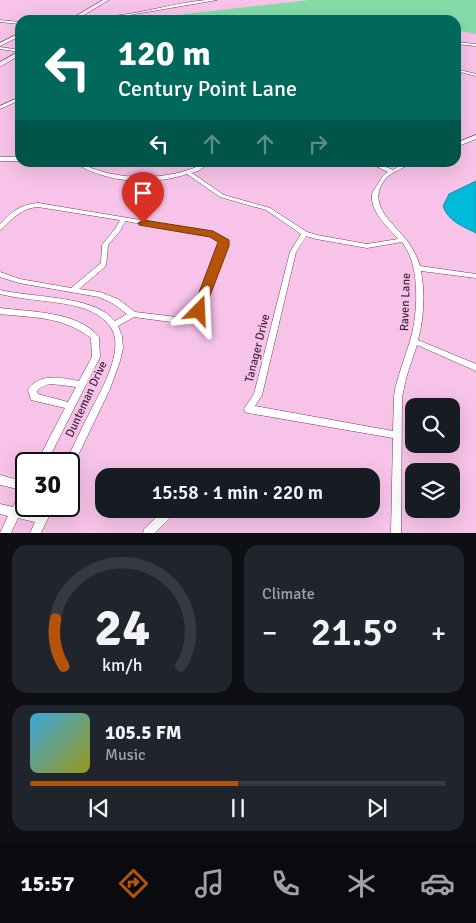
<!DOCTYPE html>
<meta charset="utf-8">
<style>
:root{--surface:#171b24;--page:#20242c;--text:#f1f3f6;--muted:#9ea1a6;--line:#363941;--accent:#b45309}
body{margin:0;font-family:Signika,sans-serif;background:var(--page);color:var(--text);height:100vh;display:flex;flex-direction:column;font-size:19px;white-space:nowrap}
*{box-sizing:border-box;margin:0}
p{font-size:16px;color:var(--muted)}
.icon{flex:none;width:28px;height:28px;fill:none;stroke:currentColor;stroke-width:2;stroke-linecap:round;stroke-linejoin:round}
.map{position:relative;height:533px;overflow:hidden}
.sheet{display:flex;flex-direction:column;gap:12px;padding:12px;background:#0d0f14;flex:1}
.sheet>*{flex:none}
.hud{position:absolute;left:15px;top:15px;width:446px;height:152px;border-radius:15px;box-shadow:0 5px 20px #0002;background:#00695c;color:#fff;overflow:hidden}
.tools{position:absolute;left:405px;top:398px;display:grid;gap:10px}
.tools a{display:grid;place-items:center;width:55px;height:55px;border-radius:10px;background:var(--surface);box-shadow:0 5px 20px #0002;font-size:25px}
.speed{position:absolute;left:15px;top:452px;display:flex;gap:10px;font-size:25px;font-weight:700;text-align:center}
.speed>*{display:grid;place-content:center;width:65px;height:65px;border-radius:50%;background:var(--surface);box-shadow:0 5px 20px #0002;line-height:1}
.speed .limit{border:2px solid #111;border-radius:8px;background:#fff;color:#111}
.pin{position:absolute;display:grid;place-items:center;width:42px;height:42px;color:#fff;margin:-51px -21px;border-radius:50% 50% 50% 0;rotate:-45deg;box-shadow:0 0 5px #0007}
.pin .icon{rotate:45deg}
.me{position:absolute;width:55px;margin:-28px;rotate:21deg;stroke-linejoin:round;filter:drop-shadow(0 0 4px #0008)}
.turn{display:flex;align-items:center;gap:18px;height:105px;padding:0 20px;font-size:22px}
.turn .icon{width:65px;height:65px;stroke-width:2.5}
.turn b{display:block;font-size:35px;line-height:42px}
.lanes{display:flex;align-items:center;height:48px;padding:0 20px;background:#0003;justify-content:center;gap:25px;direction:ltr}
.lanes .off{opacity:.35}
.big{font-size:38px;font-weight:600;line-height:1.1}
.sheet .widget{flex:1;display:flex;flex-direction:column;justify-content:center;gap:8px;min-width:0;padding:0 18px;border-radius:15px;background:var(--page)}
.sheet .dial{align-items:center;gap:0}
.dial svg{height:130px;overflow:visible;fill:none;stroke:var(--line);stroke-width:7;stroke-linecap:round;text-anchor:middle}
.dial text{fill:var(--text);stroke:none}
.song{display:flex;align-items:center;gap:15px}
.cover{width:60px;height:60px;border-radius:8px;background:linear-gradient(135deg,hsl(200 70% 55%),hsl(60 70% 35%))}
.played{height:5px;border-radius:2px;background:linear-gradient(90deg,var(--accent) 50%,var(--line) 50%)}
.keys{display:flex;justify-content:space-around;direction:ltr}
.heat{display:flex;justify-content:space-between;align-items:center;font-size:28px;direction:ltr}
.sheet .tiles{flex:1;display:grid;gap:12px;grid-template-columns:1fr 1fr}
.widget:last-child{grid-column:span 2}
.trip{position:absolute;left:95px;top:468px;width:285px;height:50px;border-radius:15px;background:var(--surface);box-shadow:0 5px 20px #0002;font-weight:600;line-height:50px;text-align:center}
.menu{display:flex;height:80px;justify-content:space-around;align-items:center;background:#090b0e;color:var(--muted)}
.menu .icon{width:35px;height:35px}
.menu .current{color:var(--accent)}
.menu b{font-size:22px;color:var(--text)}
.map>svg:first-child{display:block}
.green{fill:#85dca9}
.water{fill:#00badb;stroke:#158fac}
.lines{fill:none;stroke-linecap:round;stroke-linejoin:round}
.minor-casing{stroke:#743d67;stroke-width:1}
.secondary-casing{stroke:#743d67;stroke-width:1}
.minor{fill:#fff;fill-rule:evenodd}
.secondary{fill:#fbe7f5;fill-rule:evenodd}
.route{fill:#b45309;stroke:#753606}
.labels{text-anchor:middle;stroke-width:5;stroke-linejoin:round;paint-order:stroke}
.street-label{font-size:12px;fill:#452b3e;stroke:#f8c3e9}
</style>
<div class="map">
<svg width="476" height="533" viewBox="0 0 476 533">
<rect width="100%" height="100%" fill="#f8c3e9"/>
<polygon class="green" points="310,0 476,0 476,34 456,30 456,20 163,20 185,14"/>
<path class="water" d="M476 181V233C462 226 448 221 443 206L449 194Z"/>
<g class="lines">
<defs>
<g id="minor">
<path d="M206 0H217L112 18 95 19 76 17 78 16C90 17 101 17 113 16 144 13 174 3 206 0Z"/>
<polygon points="0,20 20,22 20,24 0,22"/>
<polygon points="20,33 20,36 0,46 0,43"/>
<polygon points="456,42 476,44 476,46 456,44"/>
<polygon points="0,47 20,50 20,52 0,49"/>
<polygon points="456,69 476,74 476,76 456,71"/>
<polygon points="20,97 20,100 0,109 0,106"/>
<polygon points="476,135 476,139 456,147 456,143"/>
<rect x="0" y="157" width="20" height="4"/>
<path d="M74 162H81L91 168 107 173 124 176 142 177 161 176 178 173 194 168 204 162H211L198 171 192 173 224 195 270 208 307 232 317 235 367 244 398 239C388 227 370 212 372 194 373 191 376 187 378 184 381 178 383 175 388 172L367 162H375L393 170 406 162H413C406 167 392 172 386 178 366 203 390 220 405 238 412 247 417 256 420 266L476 274V278L421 271C425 293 424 318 418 340L476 364V371L417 345 407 375 402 397 401 533H391L393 438 248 413 245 412 244 409 254 394 290 252 301 234 266 210 220 197 187 174C152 186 104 183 74 162ZM306 236 316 239 367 248 402 242C406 248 409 253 411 259 419 282 417 318 410 341 405 357 399 373 395 389L394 397 393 431 255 406 262 395 296 252Z"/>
<path d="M38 203 213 232 226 240V246L203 311 189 323 186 324 134 317 118 326 122 336 123 348 120 361 110 389 72 468 69 469V464H65C73 447 81 429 90 412 100 392 121 357 114 334 109 320 96 313 83 308 56 300 27 301 0 294V290C30 297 81 296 106 313 109 315 112 318 115 321L127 314 112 303 99 297 19 283 0 277V272L20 279 71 288 101 263 102 245 115 229 120 220 38 207C22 208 13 218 2 229L0 230V224C11 212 21 204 38 203ZM125 221 211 236 220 241V246L196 310 185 318 135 312 118 299 100 292 79 289 106 266 108 245 120 231Z"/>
<path d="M0 308C30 312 78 311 99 337L100 357 46 464H36L65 408 31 400 28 390C39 372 62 378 79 381L92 357 91 338C61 316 36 318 0 314ZM49 384 62 385 76 387 68 402 38 394 37 391 40 388Z"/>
<polygon points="0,475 26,482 26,502 22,509 40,513 44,506 54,506 41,533 30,533 35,522 18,518 11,533 0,533 8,516 0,514 0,504 13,507 22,490 0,485"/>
<polygon points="166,510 170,512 171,515 170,518 155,533 143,533 144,529 162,512"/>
</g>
<g id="secondary">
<polygon points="103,0 109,0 76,20 69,20"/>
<polygon points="20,51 20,55 0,67 0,62"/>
</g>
</defs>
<use href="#minor" class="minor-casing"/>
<use href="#secondary" class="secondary-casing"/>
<use href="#minor" class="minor"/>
<use href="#secondary" class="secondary"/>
</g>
<polygon class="route" points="143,220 213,231 229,240 229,246 203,314 194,314 192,311 218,242 210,237 139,225 138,223"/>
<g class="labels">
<g class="street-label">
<text transform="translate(405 302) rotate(-88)" y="4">Raven Lane</text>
<text transform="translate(257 348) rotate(-76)" y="4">Tanager Drive</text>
<text transform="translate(86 399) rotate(-65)" y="4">Dunteman Drive</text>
</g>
</g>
</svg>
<div class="tools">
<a><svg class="icon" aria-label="search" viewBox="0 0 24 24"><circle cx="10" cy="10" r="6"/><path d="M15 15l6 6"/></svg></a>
<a><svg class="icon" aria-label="layers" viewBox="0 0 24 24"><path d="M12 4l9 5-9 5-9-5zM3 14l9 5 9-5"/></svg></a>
</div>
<div class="speed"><div class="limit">30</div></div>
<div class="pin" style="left:143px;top:223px;background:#d93025"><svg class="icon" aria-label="arrive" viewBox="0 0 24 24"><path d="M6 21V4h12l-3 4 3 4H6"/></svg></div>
<svg class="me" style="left:199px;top:311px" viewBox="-20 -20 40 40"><path d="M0-17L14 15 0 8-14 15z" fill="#b45309" stroke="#fff" stroke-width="4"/></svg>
<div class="trip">15:58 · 1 min · 220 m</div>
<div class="hud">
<div class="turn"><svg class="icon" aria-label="left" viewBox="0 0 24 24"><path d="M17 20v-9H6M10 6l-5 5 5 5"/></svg><div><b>120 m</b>Century Point Lane</div></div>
<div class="lanes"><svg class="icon" aria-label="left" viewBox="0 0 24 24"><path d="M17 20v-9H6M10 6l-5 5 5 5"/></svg><svg class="icon off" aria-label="ahead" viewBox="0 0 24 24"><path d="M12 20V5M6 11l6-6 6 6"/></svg><svg class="icon off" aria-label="ahead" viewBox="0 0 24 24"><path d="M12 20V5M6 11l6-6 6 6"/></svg><svg class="icon off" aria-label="right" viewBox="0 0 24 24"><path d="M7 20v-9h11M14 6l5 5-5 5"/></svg></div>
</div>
</div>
<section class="sheet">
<div class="tiles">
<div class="widget dial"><svg viewBox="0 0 100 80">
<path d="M14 69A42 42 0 1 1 86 69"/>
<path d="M14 69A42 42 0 0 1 9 40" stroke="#b45309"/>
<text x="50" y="56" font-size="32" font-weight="700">24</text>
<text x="50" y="72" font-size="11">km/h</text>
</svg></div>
<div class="widget"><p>Climate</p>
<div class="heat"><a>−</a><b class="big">21.5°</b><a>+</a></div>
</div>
<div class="widget">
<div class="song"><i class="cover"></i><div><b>105.5 FM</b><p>Music</p></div></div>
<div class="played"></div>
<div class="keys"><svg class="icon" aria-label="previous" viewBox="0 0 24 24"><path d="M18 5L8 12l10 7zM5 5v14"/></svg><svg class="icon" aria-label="pause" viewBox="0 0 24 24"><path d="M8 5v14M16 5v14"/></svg><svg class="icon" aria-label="next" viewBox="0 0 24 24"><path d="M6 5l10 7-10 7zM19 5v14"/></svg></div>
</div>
</div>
</section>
<nav class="menu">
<b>15:57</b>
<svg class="icon current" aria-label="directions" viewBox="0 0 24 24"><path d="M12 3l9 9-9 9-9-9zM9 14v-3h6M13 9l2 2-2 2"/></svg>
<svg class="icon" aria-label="music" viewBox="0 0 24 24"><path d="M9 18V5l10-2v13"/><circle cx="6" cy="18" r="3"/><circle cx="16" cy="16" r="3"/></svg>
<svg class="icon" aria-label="phone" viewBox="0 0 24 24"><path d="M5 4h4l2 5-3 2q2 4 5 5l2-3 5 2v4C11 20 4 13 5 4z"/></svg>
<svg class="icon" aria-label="climate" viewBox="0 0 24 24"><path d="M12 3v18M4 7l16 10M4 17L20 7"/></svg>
<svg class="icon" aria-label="car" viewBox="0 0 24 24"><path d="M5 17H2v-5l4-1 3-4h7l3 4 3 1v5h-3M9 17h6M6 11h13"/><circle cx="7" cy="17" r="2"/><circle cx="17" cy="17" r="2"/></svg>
</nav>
